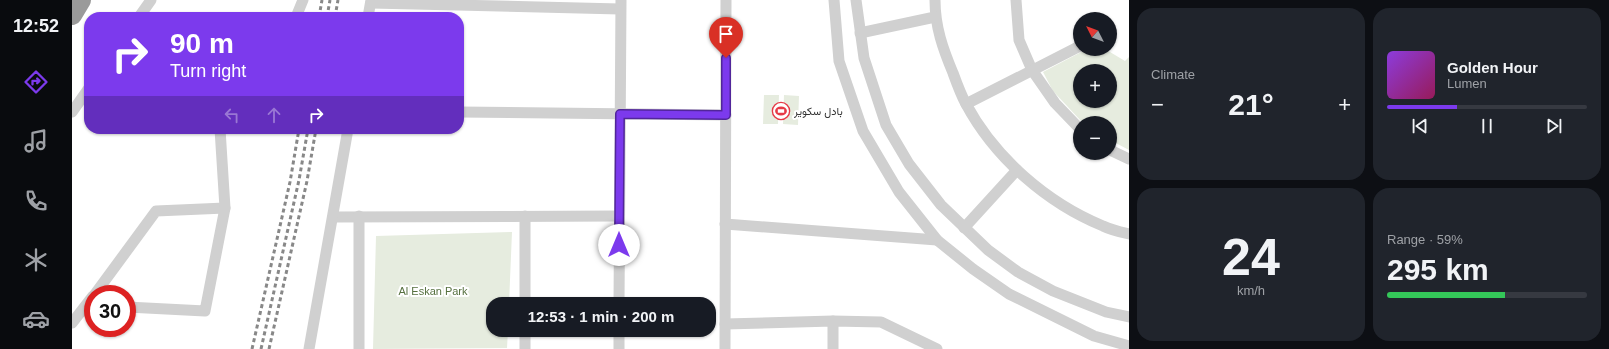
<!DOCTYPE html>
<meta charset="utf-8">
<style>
:root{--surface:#171b24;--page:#20242c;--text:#f1f3f6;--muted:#9ea1a6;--line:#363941;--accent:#7c3aed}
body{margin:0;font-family:Arial,Vazirmatn,sans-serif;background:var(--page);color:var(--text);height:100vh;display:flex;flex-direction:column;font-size:15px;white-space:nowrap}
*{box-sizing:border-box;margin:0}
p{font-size:13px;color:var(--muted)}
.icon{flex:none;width:22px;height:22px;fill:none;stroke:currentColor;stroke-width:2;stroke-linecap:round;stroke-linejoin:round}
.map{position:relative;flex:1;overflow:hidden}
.side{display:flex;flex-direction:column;gap:8px;padding:8px;background:#0d0f14;width:480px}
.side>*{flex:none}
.hud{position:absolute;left:12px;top:12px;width:380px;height:122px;border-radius:16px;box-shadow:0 1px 3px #0004;background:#7c3aed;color:#fff;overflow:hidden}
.needle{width:26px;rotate:312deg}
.tools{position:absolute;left:1001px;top:12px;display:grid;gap:8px}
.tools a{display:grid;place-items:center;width:44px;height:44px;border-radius:50%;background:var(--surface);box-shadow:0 1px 3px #0004;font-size:20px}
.speed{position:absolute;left:12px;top:285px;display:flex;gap:8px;font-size:20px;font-weight:700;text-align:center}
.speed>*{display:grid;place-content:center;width:52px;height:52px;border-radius:50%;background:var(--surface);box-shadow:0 1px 3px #0004;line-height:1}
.speed .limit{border:6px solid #d22;background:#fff;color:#111}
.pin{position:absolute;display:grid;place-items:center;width:34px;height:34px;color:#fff;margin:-41px -17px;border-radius:50% 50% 50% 0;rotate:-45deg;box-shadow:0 0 4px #0007}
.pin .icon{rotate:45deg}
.me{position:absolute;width:44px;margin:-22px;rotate:0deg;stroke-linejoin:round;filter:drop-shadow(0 0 3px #0008)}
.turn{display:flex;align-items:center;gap:14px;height:84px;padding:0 20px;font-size:18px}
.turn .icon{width:52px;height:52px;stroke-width:2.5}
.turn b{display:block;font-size:28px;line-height:34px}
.lanes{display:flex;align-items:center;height:38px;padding:0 20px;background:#0003;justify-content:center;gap:20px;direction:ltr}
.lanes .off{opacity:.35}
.big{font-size:30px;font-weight:700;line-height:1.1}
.side .widget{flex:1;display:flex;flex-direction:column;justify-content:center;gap:6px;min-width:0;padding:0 14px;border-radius:16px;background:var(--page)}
.side .dial{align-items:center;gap:0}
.dial b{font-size:52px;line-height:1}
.song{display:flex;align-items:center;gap:12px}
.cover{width:48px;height:48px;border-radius:6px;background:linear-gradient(135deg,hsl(270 70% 55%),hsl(330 70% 35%))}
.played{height:4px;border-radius:2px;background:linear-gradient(90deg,var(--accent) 35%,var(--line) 35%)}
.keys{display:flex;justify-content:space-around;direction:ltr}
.heat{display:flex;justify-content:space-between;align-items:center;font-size:22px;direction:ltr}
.charge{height:6px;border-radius:3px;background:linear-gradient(90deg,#34c759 59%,var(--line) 0)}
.side .tiles{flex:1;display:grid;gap:8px;grid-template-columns:repeat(2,1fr)}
.trip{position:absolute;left:414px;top:297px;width:230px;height:40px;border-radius:16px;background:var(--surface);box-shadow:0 1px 3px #0004;font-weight:700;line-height:40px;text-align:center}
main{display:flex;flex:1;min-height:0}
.dock{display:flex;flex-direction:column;width:72px;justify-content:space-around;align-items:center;background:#090b0e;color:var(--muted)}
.dock .icon{width:28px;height:28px}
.dock .active{color:var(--accent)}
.dock b{font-size:18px;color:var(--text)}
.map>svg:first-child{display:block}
.green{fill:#e6ecdf;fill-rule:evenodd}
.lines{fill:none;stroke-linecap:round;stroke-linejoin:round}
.minor{stroke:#d0d0d0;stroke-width:11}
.motorway{stroke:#9a9a9a;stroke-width:20}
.rail{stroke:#888;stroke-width:3;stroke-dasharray:4 3;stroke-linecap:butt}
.route-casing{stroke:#51269a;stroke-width:10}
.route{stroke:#7c3aed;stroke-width:7}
.labels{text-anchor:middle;stroke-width:4;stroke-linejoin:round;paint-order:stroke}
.poi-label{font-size:11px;fill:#333;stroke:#fff;text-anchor:start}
.park-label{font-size:11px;fill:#56703f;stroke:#fff}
</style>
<main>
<nav class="dock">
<b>12:52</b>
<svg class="icon active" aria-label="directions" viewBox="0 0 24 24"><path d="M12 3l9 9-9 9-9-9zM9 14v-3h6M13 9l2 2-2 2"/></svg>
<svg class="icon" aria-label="music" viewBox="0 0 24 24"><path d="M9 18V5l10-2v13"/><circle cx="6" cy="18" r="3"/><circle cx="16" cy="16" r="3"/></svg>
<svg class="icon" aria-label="phone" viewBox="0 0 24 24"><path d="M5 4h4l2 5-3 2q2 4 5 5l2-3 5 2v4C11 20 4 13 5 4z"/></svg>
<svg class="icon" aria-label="climate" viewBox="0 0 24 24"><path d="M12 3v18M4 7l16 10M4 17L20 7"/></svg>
<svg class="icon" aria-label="car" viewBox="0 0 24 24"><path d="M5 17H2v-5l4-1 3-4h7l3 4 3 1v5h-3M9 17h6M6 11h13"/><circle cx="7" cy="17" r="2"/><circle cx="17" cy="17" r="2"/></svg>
</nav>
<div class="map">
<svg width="1057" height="349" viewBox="0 0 1057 349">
<rect width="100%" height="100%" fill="#fff"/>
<g class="green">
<path d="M1015 49H1033L1053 61 1057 57V150L1038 140V123L1010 122 981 91 971 72ZM1008 71H1038V101H1008Z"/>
<polygon points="692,95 707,95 706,124 691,124"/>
<polygon points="712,95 727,96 726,125 711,124"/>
<polygon points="440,232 437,304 421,304 421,330 436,330 435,348 301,349 304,236"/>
</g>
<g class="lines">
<g class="minor">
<polyline points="762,0 767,61 791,131 827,192 865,240 901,269 937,294 1022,336 1057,346"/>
<polyline points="784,0 792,58 814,125 837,164 869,205 916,250 946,272 981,291 1034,312 1057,317"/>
<path d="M863 0C863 27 871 49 881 73 885 84 889 95 894 104 923 158 975 203 1031 226 1039 230 1048 232 1057 234"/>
<polyline points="944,0 947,40 960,70 983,103 1008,129"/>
<polyline points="299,3 548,9"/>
<polyline points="67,17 79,0"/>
<polyline points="224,17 231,0"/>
<polyline points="296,17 299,0"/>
<polyline points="788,33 863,17"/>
<polyline points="894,104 1008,46"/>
<polyline points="0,112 17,88"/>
<polyline points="387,112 654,115"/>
<polyline points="1038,150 1057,159"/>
<polyline points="261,217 547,216"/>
<polyline points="653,224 865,240"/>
<polyline points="892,228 945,170"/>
<polyline points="23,294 84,211 153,208"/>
<polyline points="453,304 453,216"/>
<polyline points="547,304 549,0"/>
<polyline points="55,307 133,311 153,208 148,129"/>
<polyline points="761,321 761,349"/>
<polyline points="0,323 21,296"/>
<polyline points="653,324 761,321 809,322 865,349"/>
<polyline points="237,349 276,129"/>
<polyline points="287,349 287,216"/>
<polyline points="453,349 453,330"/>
<polyline points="547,349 547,330"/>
<polyline points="653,349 654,0"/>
</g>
<polyline class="motorway" points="0,15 9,0"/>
<g class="rail">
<polyline points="247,17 250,0"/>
<polyline points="255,17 258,0"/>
<polyline points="263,17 266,0"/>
<polyline points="180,349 218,182 227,129"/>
<polyline points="189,349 227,180 236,129"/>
<polyline points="197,349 235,181 244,129"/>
</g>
</g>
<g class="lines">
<defs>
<polyline id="route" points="547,245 548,114 654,115 654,58"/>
</defs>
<use href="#route" class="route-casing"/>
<use href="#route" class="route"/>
</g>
<defs>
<symbol id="stadium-ring" viewBox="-11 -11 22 22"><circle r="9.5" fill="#fff" stroke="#e63946" stroke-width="1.5"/><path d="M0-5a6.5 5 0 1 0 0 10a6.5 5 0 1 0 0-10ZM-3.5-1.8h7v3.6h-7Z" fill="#e63946"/></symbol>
</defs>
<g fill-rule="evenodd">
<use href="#stadium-ring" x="699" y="101" width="20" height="20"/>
</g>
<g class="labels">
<g class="poi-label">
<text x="722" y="115">بادل سكوير</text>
</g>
<g class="park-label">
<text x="361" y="295">Al Eskan Park</text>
</g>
</g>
</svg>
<div class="tools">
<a><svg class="needle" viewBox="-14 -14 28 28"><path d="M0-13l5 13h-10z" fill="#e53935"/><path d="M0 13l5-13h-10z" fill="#9ea1a6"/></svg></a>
<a>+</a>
<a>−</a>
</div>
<div class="speed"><div class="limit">30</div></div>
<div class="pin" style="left:654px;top:58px;background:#d93025"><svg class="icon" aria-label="arrive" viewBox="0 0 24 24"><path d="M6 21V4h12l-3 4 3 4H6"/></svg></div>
<svg class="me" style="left:547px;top:245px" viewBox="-20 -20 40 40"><circle r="19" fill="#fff"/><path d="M0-13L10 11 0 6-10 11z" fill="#7c3aed"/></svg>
<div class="trip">12:53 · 1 min · 200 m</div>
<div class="hud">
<div class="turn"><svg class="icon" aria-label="right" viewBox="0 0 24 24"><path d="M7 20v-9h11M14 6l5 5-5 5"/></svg><div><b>90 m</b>Turn right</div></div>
<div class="lanes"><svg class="icon off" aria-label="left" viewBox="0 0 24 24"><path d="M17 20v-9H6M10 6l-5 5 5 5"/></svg><svg class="icon off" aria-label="ahead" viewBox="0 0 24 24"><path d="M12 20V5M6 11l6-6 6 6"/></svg><svg class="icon" aria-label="right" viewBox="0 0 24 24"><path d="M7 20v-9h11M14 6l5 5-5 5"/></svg></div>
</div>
</div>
<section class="side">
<div class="tiles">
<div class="widget"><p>Climate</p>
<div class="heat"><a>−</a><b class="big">21°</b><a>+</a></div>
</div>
<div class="widget">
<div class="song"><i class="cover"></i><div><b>Golden Hour</b><p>Lumen</p></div></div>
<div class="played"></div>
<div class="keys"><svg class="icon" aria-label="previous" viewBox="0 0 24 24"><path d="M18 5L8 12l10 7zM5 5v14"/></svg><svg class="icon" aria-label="pause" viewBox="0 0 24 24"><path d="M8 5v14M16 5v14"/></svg><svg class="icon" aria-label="next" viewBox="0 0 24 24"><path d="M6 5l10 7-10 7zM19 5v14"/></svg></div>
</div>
<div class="widget dial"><b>24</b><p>km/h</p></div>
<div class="widget"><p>Range · 59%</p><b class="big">295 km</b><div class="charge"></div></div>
</div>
</section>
</main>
